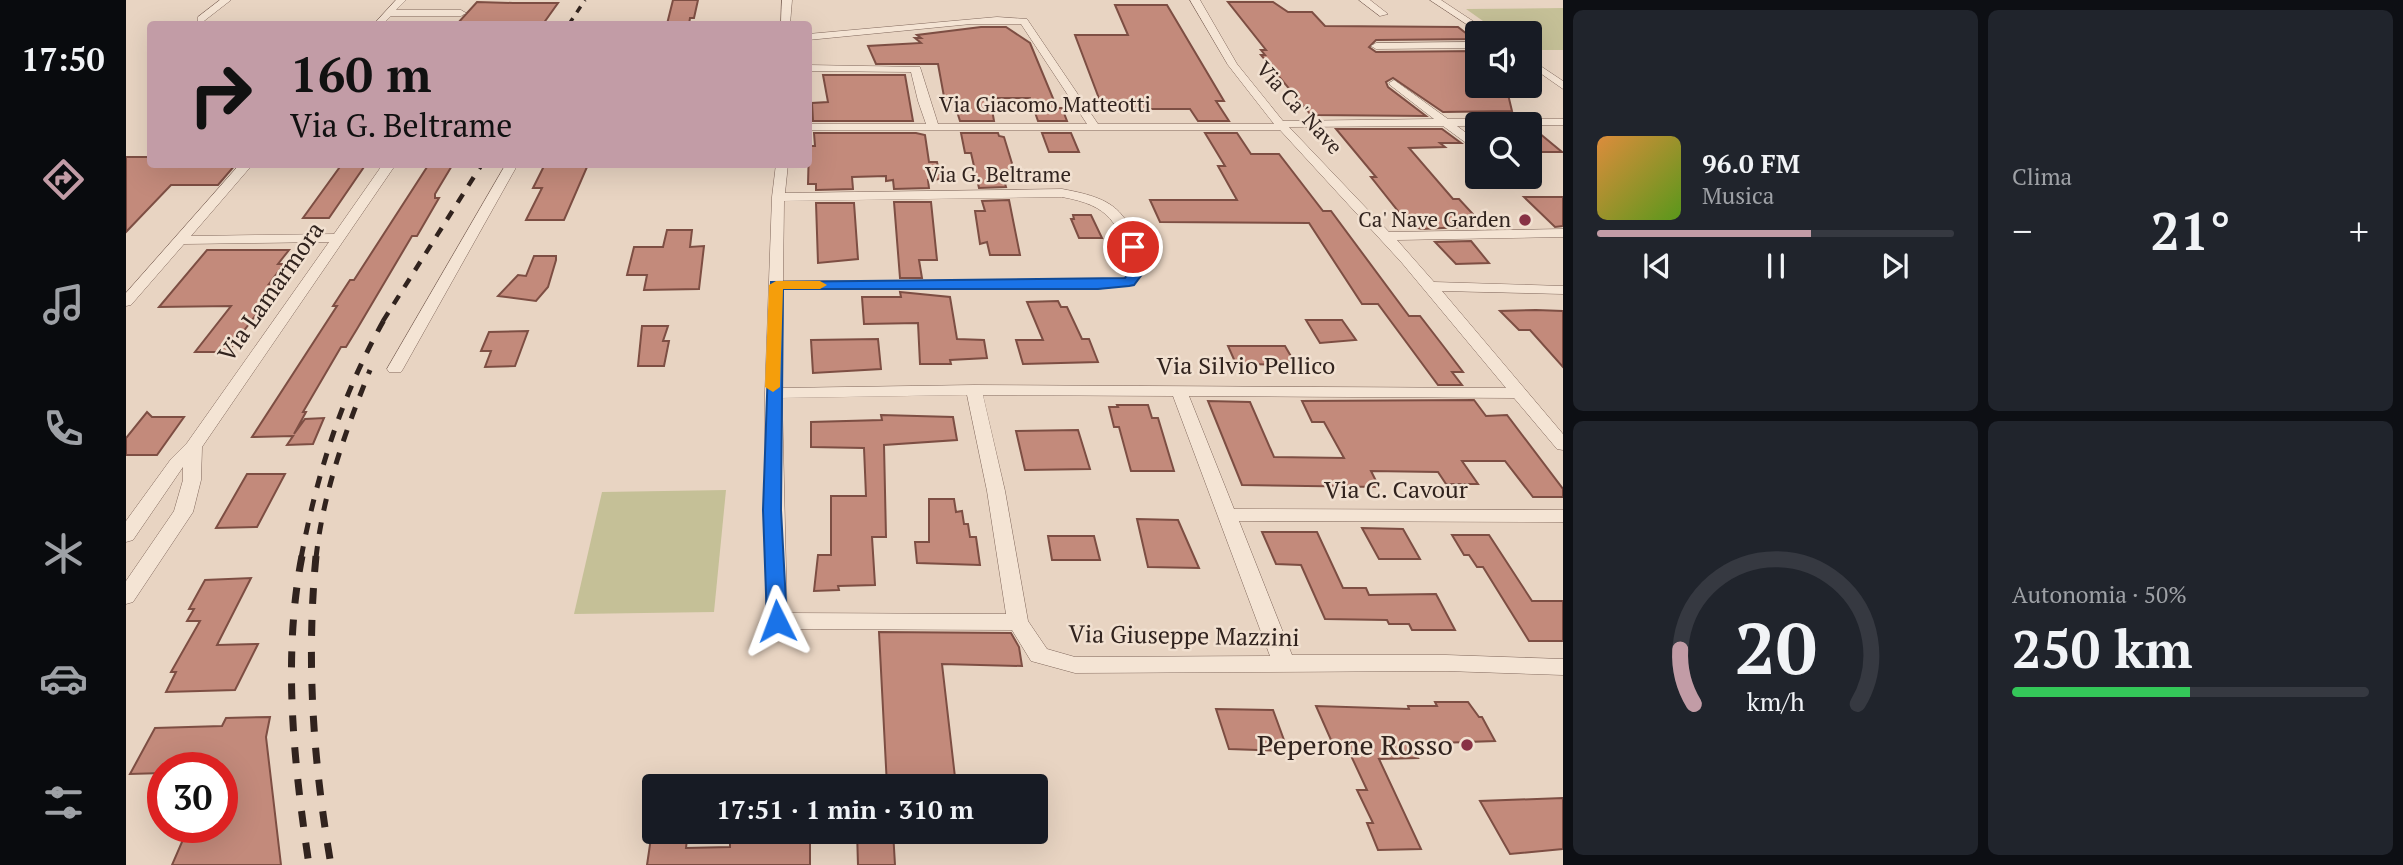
<!DOCTYPE html>
<html lang="it">
<meta charset="utf-8">
<style>
:root{--surface:#171b24;--page:#20242c;--text:#f1f3f6;--muted:#9ea1a6;--line:#363941;--accent:#c29ca6}
body{margin:0;font-family:"PT Serif",serif;background:var(--page);color:var(--text);height:100vh;display:flex;flex-direction:column;font-size:26px;white-space:nowrap}
*{box-sizing:border-box;margin:0}
p{font-size:23px;color:var(--muted)}
.icon{flex:none;width:38px;height:38px;fill:none;stroke:currentColor;stroke-width:2;stroke-linecap:round;stroke-linejoin:round}
.map{position:relative;flex:1;overflow:hidden}
.details{display:flex;flex-direction:column;gap:10px;padding:10px;background:#0d0f14;width:840px}
.details>*{flex:none}
.hud{position:absolute;left:21px;top:21px;width:665px;height:147px;border-radius:7px;box-shadow:0 7px 28px #0002;background:#c29ca6;color:#111;overflow:hidden}
.buttons{position:absolute;left:1339px;top:21px;display:grid;gap:14px}
.buttons a{display:grid;place-items:center;width:77px;height:77px;border-radius:7px;background:var(--surface);box-shadow:0 7px 28px #0002;font-size:35px}
.speed{position:absolute;left:21px;top:752px;display:flex;gap:14px;font-size:35px;font-weight:700;text-align:center}
.speed>*{display:grid;place-content:center;width:91px;height:91px;border-radius:50%;background:var(--surface);box-shadow:0 7px 28px #0002;line-height:1}
.speed .limit{border:10px solid #d22;background:#fff;color:#111}
.pin{position:absolute;display:grid;place-items:center;width:60px;height:60px;color:#fff;margin:-30px;border:4px solid #fff;border-radius:50%;box-shadow:0 2px 7px #0007}
.me{position:absolute;width:77px;margin:-38px;rotate:357deg;stroke-linejoin:round;filter:drop-shadow(0 0 5px #0008)}
.turn{display:flex;align-items:center;gap:24px;height:147px;padding:0 28px;font-size:32px}
.turn .icon{width:91px;height:91px;stroke-width:2.5}
.turn b{display:block;font-size:49px;line-height:60px}
.big{font-size:52px;font-weight:800;line-height:1.1}
.details .card{flex:1;display:flex;flex-direction:column;justify-content:center;gap:10px;min-width:0;padding:0 24px;border-radius:10px;background:var(--page)}
.details .dial{align-items:center;gap:0}
.dial svg{height:182px;overflow:visible;fill:none;stroke:var(--line);stroke-width:7;stroke-linecap:round;text-anchor:middle}
.dial text{fill:var(--text);stroke:none}
.song{display:flex;align-items:center;gap:21px}
.cover{width:84px;height:84px;border-radius:10px;background:linear-gradient(135deg,hsl(30 70% 55%),hsl(90 70% 35%))}
.played{height:7px;border-radius:4px;background:linear-gradient(90deg,var(--accent) 60%,var(--line) 60%)}
.keys{display:flex;justify-content:space-around;direction:ltr}
.heat{display:flex;justify-content:space-between;align-items:center;font-size:38px;direction:ltr}
.charge{height:10px;border-radius:5px;background:linear-gradient(90deg,#34c759 50%,var(--line) 0)}
.details .tiles{flex:1;display:grid;gap:10px;grid-template-columns:repeat(2,1fr)}
.trip{position:absolute;left:516px;top:774px;width:406px;height:70px;border-radius:7px;background:var(--surface);box-shadow:0 7px 28px #0002;font-weight:800;line-height:70px;text-align:center}
main{display:flex;flex:1;min-height:0}
.tab-bar{display:flex;flex-direction:column;width:126px;justify-content:space-around;align-items:center;background:#090b0e;color:var(--muted)}
.tab-bar .icon{width:49px;height:49px}
.tab-bar .on{color:var(--accent)}
.tab-bar b{font-size:32px;color:var(--text)}
.map>svg:first-child{display:block}
.green{fill:#c5c097}
.building{fill:#c38a7b;stroke:#7d4e43;stroke-width:2}
.lines{fill:none;stroke-linecap:round;stroke-linejoin:round}
.street-casing{stroke:#80675b;stroke-width:1}
.street{fill:#f4e4d4;fill-rule:evenodd}
.rail-far3{stroke:#31231e;stroke-width:3.5;stroke-dasharray:7 7;stroke-linecap:butt}
.rail-far2{stroke:#31231e;stroke-width:4.5;stroke-dasharray:10 10;stroke-linecap:butt}
.rail-far1{stroke:#31231e;stroke-width:5;stroke-dasharray:12 12;stroke-linecap:butt}
.rail{stroke:#31231e;stroke-width:7;stroke-dasharray:16 16;stroke-linecap:butt}
.route{fill:#1a73e8;stroke:#114b97;stroke-width:2}
.slow{fill:#f59e0b}
.poi-dot{fill:#883245;stroke:#f1e0d0;stroke-width:2.5}
.labels{text-anchor:middle;stroke-width:5;stroke-linejoin:round;paint-order:stroke}
.far-street-label{font-size:21px;fill:#31231e;stroke:#f1e0d0}
.far-poi-label{font-size:21px;fill:#31231e;stroke:#f1e0d0;text-anchor:end}
.street-label{font-size:24px;fill:#31231e;stroke:#f1e0d0}
.near-poi-label{font-size:28px;fill:#31231e;stroke:#f1e0d0;text-anchor:end}
</style>
<main>
<nav class="tab-bar">
<b>17:50</b>
<svg class="icon on" aria-label="directions" viewBox="0 0 24 24"><path d="M12 3l9 9-9 9-9-9zM9 14v-3h6M13 9l2 2-2 2"/></svg>
<svg class="icon" aria-label="music" viewBox="0 0 24 24"><path d="M9 18V5l10-2v13"/><circle cx="6" cy="18" r="3"/><circle cx="16" cy="16" r="3"/></svg>
<svg class="icon" aria-label="phone" viewBox="0 0 24 24"><path d="M5 4h4l2 5-3 2q2 4 5 5l2-3 5 2v4C11 20 4 13 5 4z"/></svg>
<svg class="icon" aria-label="climate" viewBox="0 0 24 24"><path d="M12 3v18M4 7l16 10M4 17L20 7"/></svg>
<svg class="icon" aria-label="car" viewBox="0 0 24 24"><path d="M5 17H2v-5l4-1 3-4h7l3 4 3 1v5h-3M9 17h6M6 11h13"/><circle cx="7" cy="17" r="2"/><circle cx="17" cy="17" r="2"/></svg>
<svg class="icon" aria-label="filters" viewBox="0 0 24 24"><path d="M4 7h16M4 17h16"/><circle cx="9" cy="7" r="2"/><circle cx="15" cy="17" r="2"/></svg>
</nav>
<div class="map">
<svg width="1437" height="865" viewBox="0 0 1437 865">
<rect width="100%" height="100%" fill="#e8d4c2"/>
<g class="green">
<polygon points="1437,8 1437,50 1404,50 1404,33 1374,33 1340,9"/>
<polygon points="600,490 588,612 448,614 476,492"/>
</g>
<g class="building">
<polygon points="547,0 572,0 568,18 564,18 563,24 541,24"/>
<polygon points="351,2 387,3 432,3 417,24 331,24"/>
<polygon points="1102,2 1147,2 1162,12 1186,12 1199,26 1332,27 1341,34 1350,34 1351,39 1250,40 1243,47 1250,52 1351,51 1351,86 1380,86 1386,111 1317,112 1267,78 1260,82 1262,87 1300,116 1185,115 1135,55 1139,55 1135,50 1140,50"/>
<polygon points="989,5 1041,5 1098,101 1090,101 1103,121 1072,121 1064,109 1008,109 1004,101 974,101 949,35 1002,35"/>
<polygon points="855,27 880,27 904,43 931,108 936,108 941,121 912,121 904,98 864,98 868,121 834,121 828,102 819,102 812,64 750,64 742,46 795,43 789,38 795,38 791,35"/>
<polygon points="697,75 779,75 787,121 687,121 686,103 702,102"/>
<polygon points="1404,128 1407,128 1436,152 1404,152"/>
<polygon points="1210,129 1316,129 1335,143 1314,143 1319,147 1283,148 1327,199 1333,199 1358,226 1296,229 1284,226 1245,177 1250,177"/>
<polygon points="688,133 790,133 799,135 803,162 811,162 815,179 802,180 803,188 768,189 767,180 760,181 760,176 726,177 727,189 690,190 690,184 682,184 683,146 689,146"/>
<polygon points="835,133 872,133 873,136 878,137 891,180 878,180 880,187 853,188 845,153 839,153"/>
<polygon points="916,133 945,133 953,152 923,152"/>
<polygon points="1079,133 1111,133 1125,154 1153,154 1197,211 1205,211 1283,316 1294,316 1318,347 1337,372 1326,372 1336,385 1312,385 1252,304 1236,304 1183,223 1034,222 1024,200 1111,200 1092,166 1099,166"/>
<polygon points="0,157 24,157 24,164 110,164 92,185 45,185 0,232"/>
<polygon points="216,164 240,164 203,218 177,218"/>
<polygon points="303,164 327,164 309,194 309,198 313,198 291,236 286,236 231,329 220,347 215,347 177,412 180,412 168,434 179,419 198,418 187,444 161,445 167,436 126,437 211,306 207,306 224,280 228,280"/>
<polygon points="418,166 461,167 438,220 400,220 416,188 407,188"/>
<polygon points="1398,197 1437,197 1437,226 1429,227"/>
<polygon points="883,200 894,255 864,255 861,242 854,244 849,211 859,211 856,201"/>
<polygon points="768,202 805,202 811,260 793,260 796,278 774,278"/>
<polygon points="690,203 728,203 732,259 692,263"/>
<polygon points="947,215 965,215 976,238 953,238 945,219 948,219"/>
<polygon points="541,230 566,230 564,247 578,246 573,289 518,290 521,275 501,275 508,247 537,247"/>
<polygon points="1345,241 1363,263 1330,264 1309,242"/>
<polygon points="81,250 163,250 152,264 158,264 143,284 153,284 102,352 69,352 105,306 33,307"/>
<polygon points="408,256 430,256 430,260 422,287 410,301 372,296 392,275 400,276"/>
<polygon points="774,292 824,297 831,339 858,340 861,358 824,360 825,364 794,364 792,323 738,324 736,297 775,297"/>
<polygon points="932,301 935,307 941,307 956,339 963,339 972,362 897,364 890,340 917,340 901,302"/>
<polygon points="1410,310 1437,311 1437,367 1404,330 1393,330 1374,311"/>
<polygon points="1180,320 1216,320 1230,340 1194,343"/>
<polygon points="516,326 542,326 537,341 543,341 538,366 512,366"/>
<polygon points="402,331 389,366 359,367 365,351 355,351 363,332"/>
<polygon points="752,339 755,369 687,373 685,340"/>
<polygon points="1102,346 1159,346 1170,365 1110,364"/>
<polygon points="1348,400 1360,416 1381,415 1437,489 1437,497 1407,497 1379,461 1336,461 1352,484 1320,484 1312,472 1245,471 1253,487 1116,485 1082,401 1124,402 1148,457 1218,458 1198,422 1186,422 1176,401"/>
<polygon points="991,405 1022,405 1026,418 1032,418 1048,471 1005,471 993,427 988,427 983,407 992,407"/>
<polygon points="21,412 26,417 58,417 31,455 0,455 0,438"/>
<polygon points="755,415 827,417 831,440 758,445 760,537 746,537 749,585 712,586 713,590 688,591 692,555 705,555 705,496 740,496 738,448 685,447 685,422 756,420"/>
<polygon points="952,430 964,469 899,470 890,431"/>
<polygon points="121,474 159,474 131,527 90,528"/>
<polygon points="803,499 828,499 830,512 836,511 838,524 842,524 844,537 850,537 854,565 791,563 789,542 803,542"/>
<polygon points="1011,519 1052,520 1073,568 1022,567"/>
<polygon points="1236,528 1277,529 1294,559 1253,559"/>
<polygon points="1136,532 1191,532 1217,588 1240,588 1243,595 1310,594 1329,630 1286,630 1283,624 1263,624 1261,620 1199,619 1175,565 1150,564"/>
<polygon points="1326,535 1363,535 1406,601 1437,601 1437,641 1403,641 1357,567 1351,567 1343,555 1338,555"/>
<polygon points="922,536 968,536 974,560 926,560"/>
<polygon points="125,578 91,645 132,644 109,690 40,692 50,672 45,672 74,621 61,621 68,609 63,609 79,580"/>
<polygon points="753,632 885,633 893,647 896,666 816,664 830,786 761,786"/>
<polygon points="1309,702 1342,702 1353,717 1356,717 1369,741 1284,744 1292,758 1253,759 1295,849 1252,850 1241,823 1247,823 1231,790 1241,790 1220,745 1205,740 1190,706 1283,709 1282,706 1311,706"/>
<polygon points="1090,709 1147,710 1162,751 1103,749"/>
<polygon points="144,717 140,737 155,865 46,865 62,828 96,828 96,768 37,768 37,773 4,774 29,728 96,726 100,718"/>
<polygon points="1437,798 1437,849 1384,854 1354,801"/>
<polygon points="526,831 562,831 560,848 604,847 604,842 684,841 684,865 521,865"/>
<polygon points="731,831 767,831 769,865 732,865"/>
</g>
<g class="lines">
<defs>
<g id="street">
<polygon points="94,0 105,0 78,21 72,21 72,17"/>
<polygon points="270,0 280,0 270,10 335,10 340,13 335,16 265,16 257,24 248,24"/>
<polygon points="656,0 666,0 664,24 655,24"/>
<path d="M1064 0H1074L1111 64 1157 121 1308 119 1264 85 1263 83 1268 80 1322 119H1437V125L1331 126 1351 141V151L1317 126 1163 127 1263 232 1437 229V237L1271 240 1308 282 1437 286V294L1316 291 1437 434V450L1431 449 1388 398 1063 396 1108 509 1437 510V522L1113 521 1166 655H1320L1437 659V675L1320 671 949 673 905 661 886 630 651 629 644 626 640 621 639 393 646 197 650 164H662L659 193 936 189C997 200 998 213 1023 266L1008 285 972 289H657L656 388 848 385 1380 388 1276 263 1154 130H682V124H800L792 101 785 72 682 71V65L794 67 812 124H961L895 24H845L682 40V34L871 17 901 19 972 124H1148L1102 65ZM936 197C986 206 989 222 1009 266L999 278 972 281H657L658 201ZM841 395 861 491 880 614 661 613 656 398ZM857 395 1047 396 1144 656 949 657 921 649 902 621 879 491Z"/>
<polygon points="1233,0 1244,0 1262,14 1254,16"/>
<polygon points="1304,0 1315,0 1365,33 1354,33"/>
<polygon points="1351,42 1351,48 1250,49 1245,46 1250,43"/>
<polygon points="1404,59 1437,81 1437,89 1404,66"/>
<polygon points="114,164 127,164 65,236 208,234 257,164 270,164 76,447 75,480 67,512 7,602 0,604 0,581 48,511 57,480 57,467 7,540 0,542 0,521 45,459 61,443 203,242 58,244 5,305 0,306 0,293"/>
<polygon points="380,164 392,164 277,369 275,372 263,372 261,369"/>
</g>
</defs>
<use href="#street" class="street-casing"/>
<use href="#street" class="street"/>
<polyline class="rail-far3" points="443,24 459,0"/>
<polyline class="rail-far2" points="257,321 356,164"/>
<g class="rail-far1">
<path d="M175 558C191 474 216 394 258 320"/>
<path d="M190 558C197 492 220 430 244 370"/>
</g>
<g class="rail">
<path d="M176 556C156 658 168 764 183 865"/>
<path d="M190 556C180 661 187 761 205 865"/>
</g>
</g>
<polygon class="route" points="1003,245 1012,245 1023,265 1008,285 1003,286 972,289 657,289 655,510 661,621 658,626 644,626 641,621 637,510 645,282 999,278 1010,265 1001,247"/>
<polygon class="slow" points="650,281 694,281 701,285 694,289 657,289 654,387 647,392 639,387 643,285"/>
<g class="poi-dot">
<circle cx="1399" cy="220" r="7"/>
<circle cx="1341" cy="745" r="7"/>
</g>
<g class="labels">
<g class="far-street-label">
<text x="919" y="112">Via Giacomo Matteotti</text>
<text transform="translate(1173 108) rotate(48)" y="7">Via Ca' Nave</text>
<text x="872" y="182">Via G. Beltrame</text>
</g>
<g class="far-poi-label">
<text x="1385" y="227">Ca' Nave Garden</text>
</g>
<g class="street-label">
<text transform="translate(145 292) rotate(-55)" y="8">Via Lamarmora</text>
<text x="1120" y="374">Via Silvio Pellico</text>
<text x="1270" y="498">Via C. Cavour</text>
<text transform="translate(1058 636) rotate(1)" y="8">Via Giuseppe Mazzini</text>
</g>
<g class="near-poi-label">
<text x="1327" y="755">Peperone Rosso</text>
</g>
</g>
</svg>
<div class="buttons">
<a><svg class="icon" aria-label="sound" viewBox="0 0 24 24"><path d="M4 9h4l5-4v14l-5-4H4zM17 9q2 3 0 6"/></svg></a>
<a><svg class="icon" aria-label="search" viewBox="0 0 24 24"><circle cx="10" cy="10" r="6"/><path d="M15 15l6 6"/></svg></a>
</div>
<div class="speed"><div class="limit">30</div></div>
<div class="pin" style="left:1007px;top:247px;background:#d93025"><svg class="icon" aria-label="arrive" viewBox="0 0 24 24"><path d="M6 21V4h12l-3 4 3 4H6"/></svg></div>
<svg class="me" style="left:651px;top:621px" viewBox="-20 -20 40 40"><path d="M0-17L14 15 0 8-14 15z" fill="#1a73e8" stroke="#fff" stroke-width="4"/></svg>
<div class="trip">17:51 · 1 min · 310 m</div>
<div class="hud">
<div class="turn"><svg class="icon" aria-label="right" viewBox="0 0 24 24"><path d="M7 20v-9h11M14 6l5 5-5 5"/></svg><div><b>160 m</b>Via G. Beltrame</div></div>
</div>
</div>
<section class="details">
<div class="tiles">
<div class="card">
<div class="song"><i class="cover"></i><div><b>96.0 FM</b><p>Musica</p></div></div>
<div class="played"></div>
<div class="keys"><svg class="icon" aria-label="previous" viewBox="0 0 24 24"><path d="M18 5L8 12l10 7zM5 5v14"/></svg><svg class="icon" aria-label="pause" viewBox="0 0 24 24"><path d="M8 5v14M16 5v14"/></svg><svg class="icon" aria-label="next" viewBox="0 0 24 24"><path d="M6 5l10 7-10 7zM19 5v14"/></svg></div>
</div>
<div class="card"><p>Clima</p>
<div class="heat"><a>−</a><b class="big">21°</b><a>+</a></div>
</div>
<div class="card dial"><svg viewBox="0 0 100 80">
<path d="M14 69A42 42 0 1 1 86 69"/>
<path d="M14 69A42 42 0 0 1 8 45" stroke="#c29ca6"/>
<text x="50" y="56" font-size="32" font-weight="700">20</text>
<text x="50" y="72" font-size="11">km/h</text>
</svg></div>
<div class="card"><p>Autonomia · 50%</p><b class="big">250 km</b><div class="charge"></div></div>
</div>
</section>
</main>
